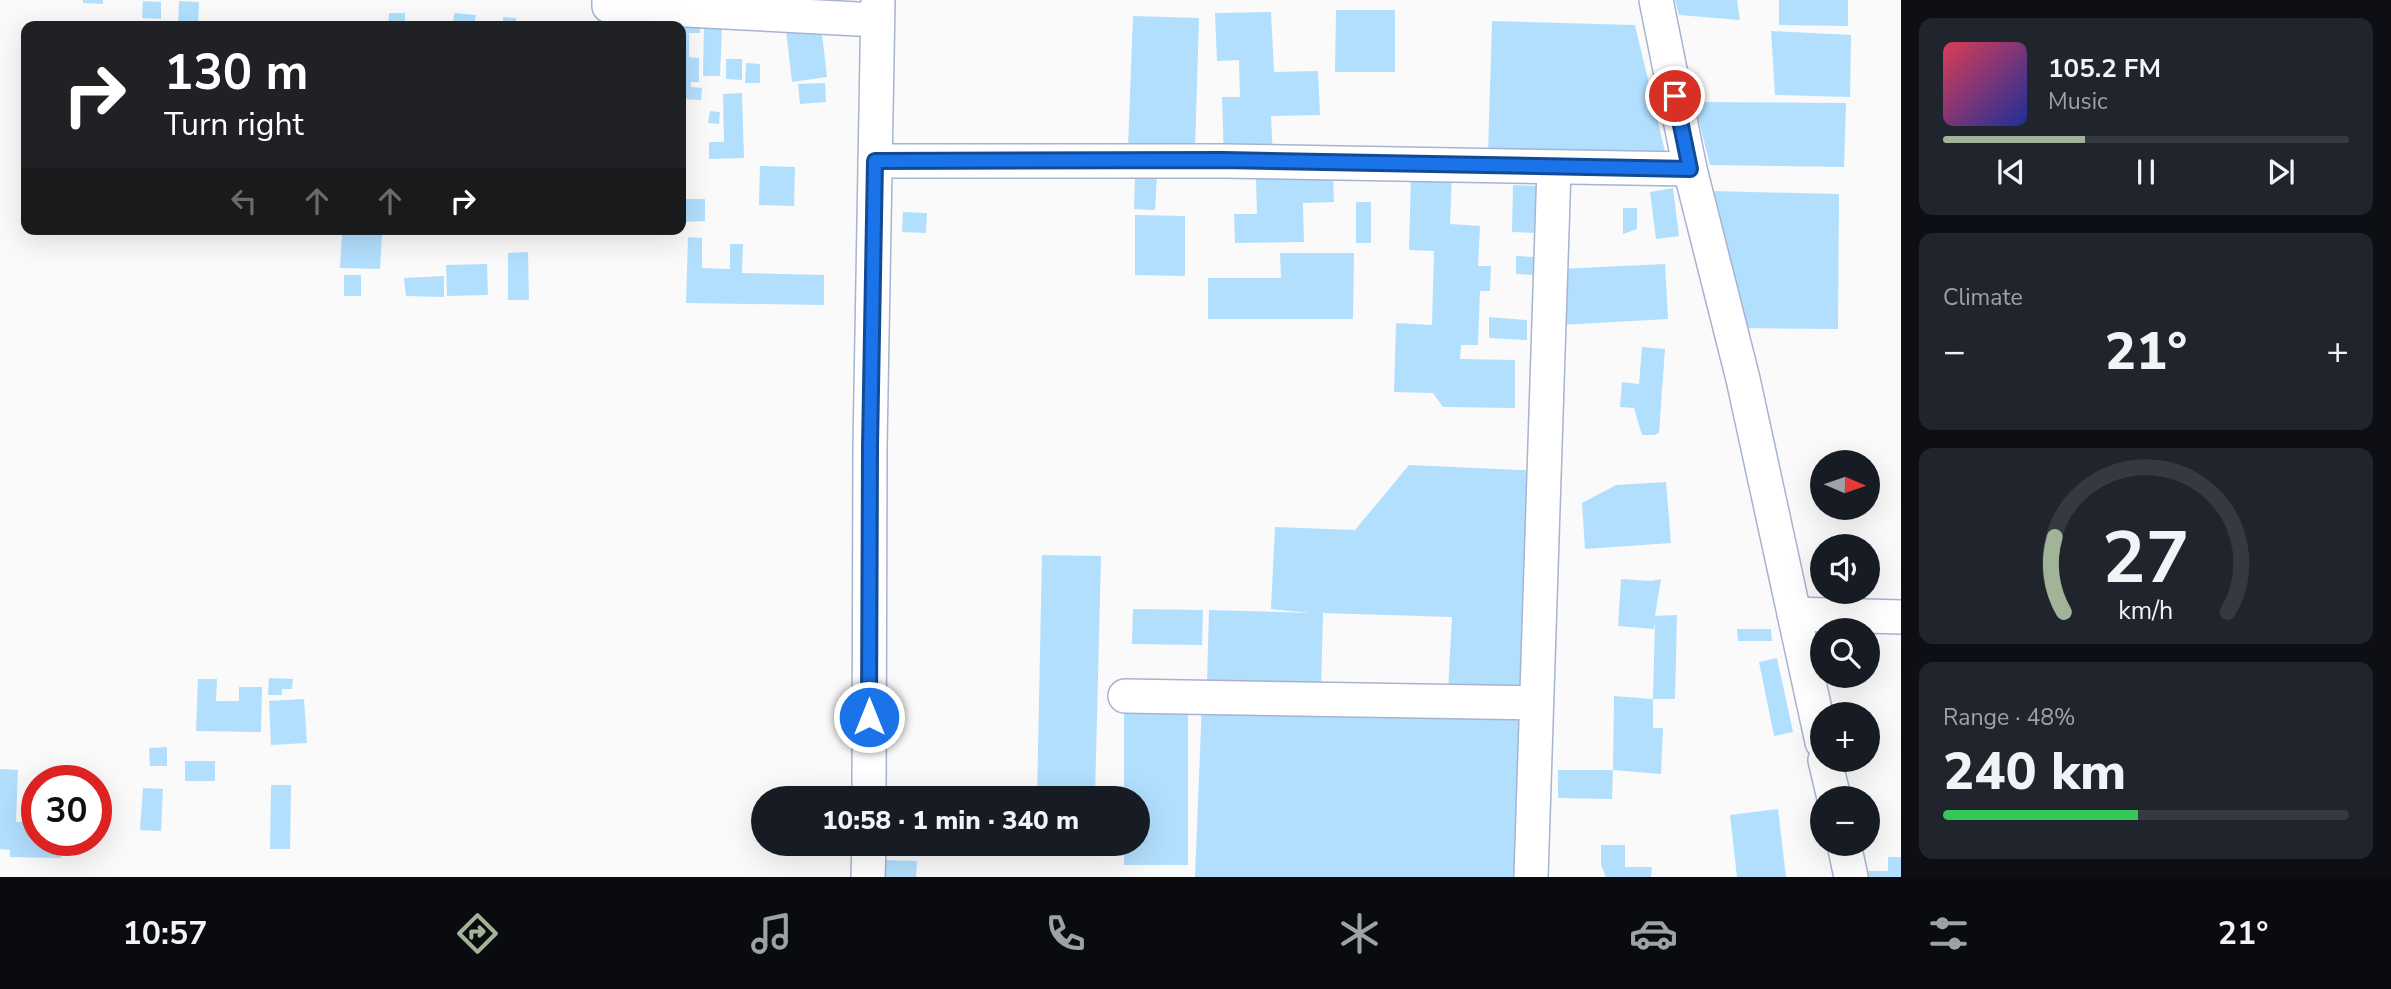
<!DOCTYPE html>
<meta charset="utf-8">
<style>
:root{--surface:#171b24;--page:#20242c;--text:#f1f3f6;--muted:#9ea1a6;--line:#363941;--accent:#a1b497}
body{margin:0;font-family:"Nunito Sans",sans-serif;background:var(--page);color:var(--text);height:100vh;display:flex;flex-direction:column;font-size:26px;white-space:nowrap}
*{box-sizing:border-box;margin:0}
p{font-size:23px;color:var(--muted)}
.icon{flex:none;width:38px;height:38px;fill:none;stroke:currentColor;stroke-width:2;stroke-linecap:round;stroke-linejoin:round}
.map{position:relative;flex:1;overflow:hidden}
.details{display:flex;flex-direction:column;gap:18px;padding:18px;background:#0d0f14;width:490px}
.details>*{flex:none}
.guide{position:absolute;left:21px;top:21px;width:665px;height:214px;border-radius:14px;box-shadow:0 7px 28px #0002;background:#202124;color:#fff;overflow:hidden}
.needle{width:46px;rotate:92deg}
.buttons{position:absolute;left:1810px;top:450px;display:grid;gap:14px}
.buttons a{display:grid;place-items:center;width:70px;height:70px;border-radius:50%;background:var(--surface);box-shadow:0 7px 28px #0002;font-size:35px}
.speed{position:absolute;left:21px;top:765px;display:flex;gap:14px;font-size:35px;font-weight:700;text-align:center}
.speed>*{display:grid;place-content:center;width:91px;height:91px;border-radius:50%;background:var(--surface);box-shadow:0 7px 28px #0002;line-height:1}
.speed .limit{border:10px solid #d22;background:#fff;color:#111}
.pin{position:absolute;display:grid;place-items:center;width:60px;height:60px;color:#fff;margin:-30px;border:4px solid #fff;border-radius:50%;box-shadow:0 2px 7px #0007}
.me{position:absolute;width:77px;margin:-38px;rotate:0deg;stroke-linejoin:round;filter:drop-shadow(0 0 5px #0008)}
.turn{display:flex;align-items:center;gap:24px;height:147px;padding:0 28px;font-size:32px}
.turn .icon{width:91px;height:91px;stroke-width:2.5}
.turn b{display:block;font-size:49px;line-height:60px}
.lanes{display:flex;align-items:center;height:66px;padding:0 28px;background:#0003;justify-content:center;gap:35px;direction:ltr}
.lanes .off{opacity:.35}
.big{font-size:52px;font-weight:800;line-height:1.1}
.details .widget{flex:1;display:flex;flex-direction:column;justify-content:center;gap:10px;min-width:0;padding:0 24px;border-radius:14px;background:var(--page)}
.details .dial{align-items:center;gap:0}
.dial svg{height:182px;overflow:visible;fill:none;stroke:var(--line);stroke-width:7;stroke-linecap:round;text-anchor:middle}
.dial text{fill:var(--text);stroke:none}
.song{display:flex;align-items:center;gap:21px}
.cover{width:84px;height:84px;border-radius:10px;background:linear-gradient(135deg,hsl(350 70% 55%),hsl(230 70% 35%))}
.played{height:7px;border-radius:4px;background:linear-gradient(90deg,var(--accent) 35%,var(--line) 35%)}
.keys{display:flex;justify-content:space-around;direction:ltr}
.heat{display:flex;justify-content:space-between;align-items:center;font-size:38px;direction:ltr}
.charge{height:10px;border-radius:5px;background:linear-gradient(90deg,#34c759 48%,var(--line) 0)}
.trip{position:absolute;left:751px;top:786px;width:399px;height:70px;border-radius:35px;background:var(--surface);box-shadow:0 7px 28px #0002;font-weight:800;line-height:70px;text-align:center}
.tabs{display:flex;height:112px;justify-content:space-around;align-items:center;background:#090b0e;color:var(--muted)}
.tabs .icon{width:49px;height:49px}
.tabs .on{color:var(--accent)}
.tabs b{font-size:32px;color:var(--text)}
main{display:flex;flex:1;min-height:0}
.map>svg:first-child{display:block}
.building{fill:#b2dffe}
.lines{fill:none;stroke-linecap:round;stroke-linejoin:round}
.street-casing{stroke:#a6b4d0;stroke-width:36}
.street{stroke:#fff;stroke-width:33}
.route-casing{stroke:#114b97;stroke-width:18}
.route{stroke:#1a73e8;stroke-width:12}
</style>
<main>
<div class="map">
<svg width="1901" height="877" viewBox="0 0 1901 877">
<rect width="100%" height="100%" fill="#fafafa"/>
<g class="building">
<polygon points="83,0 103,0 103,4 83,3"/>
<polygon points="1675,0 1737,0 1740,20 1679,15"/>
<polygon points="1779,0 1848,0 1848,26 1779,25"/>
<polygon points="143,1 161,2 161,19 142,18"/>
<polygon points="179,1 199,2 198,26 178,26"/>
<polygon points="1336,10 1395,10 1395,72 1335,72"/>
<polygon points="1271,12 1274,72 1318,71 1320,115 1271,116 1273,159 1224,161 1222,97 1240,97 1239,60 1217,61 1215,13"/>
<polygon points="389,13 405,13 405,26 388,26"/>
<polygon points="454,13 476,15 474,26 453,26"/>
<polygon points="1133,16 1199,18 1195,150 1128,148"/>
<polygon points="503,17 516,18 516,26 503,26"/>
<polygon points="1492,21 1635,25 1667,160 1488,155"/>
<polygon points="678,23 700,24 700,33 689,33 689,57 699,58 699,82 691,82 691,87 702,88 701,100 681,99 681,26 678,26"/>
<polygon points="821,25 827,77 792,82 786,30"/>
<polygon points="704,28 722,28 720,76 703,76"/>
<polygon points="1771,31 1851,35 1850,97 1775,95"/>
<polygon points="726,59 742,59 742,80 726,79"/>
<polygon points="746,63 760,64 760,83 745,83"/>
<polygon points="825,83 826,102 800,104 798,84"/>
<polygon points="742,93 744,158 709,159 709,142 724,142 723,94"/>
<polygon points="1694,102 1846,103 1844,167 1710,165"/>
<polygon points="710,111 720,112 719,124 708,123"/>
<polygon points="760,166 795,167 794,206 759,205"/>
<polygon points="1411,173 1452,175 1450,224 1480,226 1478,266 1491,266 1490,291 1480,291 1478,345 1461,345 1460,359 1515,360 1515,408 1443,407 1433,393 1394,392 1396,323 1432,325 1434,251 1409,250"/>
<polygon points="1135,175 1157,175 1155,210 1134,209"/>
<polygon points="1333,176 1334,202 1303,203 1304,242 1235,243 1234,214 1257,214 1256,177"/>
<polygon points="681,180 684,180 684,199 705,199 705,221 681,222"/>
<polygon points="1513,185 1539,186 1538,233 1512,232"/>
<polygon points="1673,188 1679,236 1656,239 1650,192"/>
<polygon points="1710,191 1839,194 1838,329 1741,328"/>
<rect x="1356" y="202" width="15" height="41"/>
<polygon points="1623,208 1637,208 1637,229 1623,234"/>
<polygon points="903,212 927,213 926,233 902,232"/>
<polygon points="1135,215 1185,216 1185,276 1135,275"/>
<polygon points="342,233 382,235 380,269 340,268"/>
<polygon points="688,237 702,238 702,268 730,269 730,244 743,244 742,273 824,275 824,305 686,303"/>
<polygon points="528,252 529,300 508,300 508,253"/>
<polygon points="1280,253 1354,253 1353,319 1208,319 1208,278 1281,278"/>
<polygon points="1516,256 1536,257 1535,275 1516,274"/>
<polygon points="487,264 488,295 447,296 446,265"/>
<polygon points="1665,264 1668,319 1561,325 1558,269"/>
<rect x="344" y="275" width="17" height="21"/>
<polygon points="444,276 444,297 406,296 404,278"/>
<polygon points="1489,317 1527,320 1527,340 1489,338"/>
<polygon points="1642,347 1665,349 1659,433 1654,435 1642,435 1634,408 1620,407 1622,382 1639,384"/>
<polygon points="1409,465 1541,471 1529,696 1448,691 1452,617 1323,613 1321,689 1207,685 1209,610 1310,613 1271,609 1275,527 1355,530"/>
<polygon points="1666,482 1671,543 1585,549 1582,503 1616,485"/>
<polygon points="1042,555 1101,556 1095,798 1037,798"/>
<polygon points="1621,579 1652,581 1661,579 1655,616 1677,615 1675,699 1653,699 1655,621 1654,629 1618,626"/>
<polygon points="1133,609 1203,610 1202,645 1132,644"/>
<polygon points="1737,629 1771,629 1772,641 1738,641"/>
<polygon points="1777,658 1793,732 1774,736 1759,662"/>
<polygon points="269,678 293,679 292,689 282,689 282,695 268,695"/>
<polygon points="198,679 217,679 216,701 239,701 239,687 262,687 261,732 196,731"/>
<polygon points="1614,696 1653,699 1653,728 1663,728 1661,774 1613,770"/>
<polygon points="304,699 307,743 271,745 269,701"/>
<polygon points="1202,702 1527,716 1520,877 1195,877"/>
<polygon points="1124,705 1188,706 1188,865 1124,865 1124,844 1138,844 1138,798 1124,798"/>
<polygon points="167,747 167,766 150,766 149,748"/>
<rect x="185" y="761" width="30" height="20"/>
<polygon points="0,769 18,770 16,822 37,822 37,840 61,840 61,858 10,857 10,850 0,849"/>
<polygon points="1558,770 1613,770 1612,799 1558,798"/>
<polygon points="271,785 291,785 290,849 270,849"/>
<polygon points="143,788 163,789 161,831 140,830"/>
<polygon points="1778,809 1786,877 1737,877 1730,815"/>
<polygon points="1601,845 1625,845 1625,867 1652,867 1651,877 1606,877 1601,865"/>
<polygon points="1888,857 1901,857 1901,877 1861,877 1862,871 1888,871"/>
<polygon points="881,860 917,861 916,877 881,877"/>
</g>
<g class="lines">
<defs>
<g id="street">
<polyline points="609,0 609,6 877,20"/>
<polyline points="1656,0 1690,169 1743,379 1822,742"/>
<polyline points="875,161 1224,161 1690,169"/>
<polyline points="1794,614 1901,617"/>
<polyline points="1125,696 1536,703"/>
<polyline points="1825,760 1834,798"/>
<polyline points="869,798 870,447 878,0"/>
<polyline points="1844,844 1851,877"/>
<polyline points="868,877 869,844"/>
<polyline points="1531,877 1554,168"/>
</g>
</defs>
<use href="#street" class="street-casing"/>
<use href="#street" class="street"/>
</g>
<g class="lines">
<defs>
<polyline id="route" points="869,717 870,447 875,161 1224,160 1690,169 1675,96"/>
</defs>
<use href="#route" class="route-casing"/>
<use href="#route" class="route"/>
</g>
</svg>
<div class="buttons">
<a><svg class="needle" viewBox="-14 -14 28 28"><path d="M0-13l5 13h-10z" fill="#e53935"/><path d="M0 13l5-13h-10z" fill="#9ea1a6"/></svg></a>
<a><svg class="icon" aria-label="sound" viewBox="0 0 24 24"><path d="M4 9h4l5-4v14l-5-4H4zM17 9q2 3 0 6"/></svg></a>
<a><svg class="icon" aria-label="search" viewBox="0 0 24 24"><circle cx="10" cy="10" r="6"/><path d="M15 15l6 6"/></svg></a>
<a>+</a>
<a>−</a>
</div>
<div class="speed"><div class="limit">30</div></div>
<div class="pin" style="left:1675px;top:96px;background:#d93025"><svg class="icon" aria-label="arrive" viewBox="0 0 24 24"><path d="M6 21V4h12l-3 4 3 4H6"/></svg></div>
<svg class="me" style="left:869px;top:717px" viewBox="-20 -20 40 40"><circle r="17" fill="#1a73e8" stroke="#fff" stroke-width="3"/><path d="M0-11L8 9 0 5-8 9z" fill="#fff"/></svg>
<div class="trip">10:58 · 1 min · 340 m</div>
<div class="guide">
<div class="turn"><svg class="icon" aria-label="right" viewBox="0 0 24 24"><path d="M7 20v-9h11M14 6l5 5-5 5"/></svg><div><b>130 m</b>Turn right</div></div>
<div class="lanes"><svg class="icon off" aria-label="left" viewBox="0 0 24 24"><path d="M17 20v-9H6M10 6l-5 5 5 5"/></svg><svg class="icon off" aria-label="ahead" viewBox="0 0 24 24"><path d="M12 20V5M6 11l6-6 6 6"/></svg><svg class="icon off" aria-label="ahead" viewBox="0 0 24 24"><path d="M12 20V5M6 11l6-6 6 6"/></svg><svg class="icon" aria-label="right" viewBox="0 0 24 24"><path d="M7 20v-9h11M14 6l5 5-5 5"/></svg></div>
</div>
</div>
<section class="details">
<div class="widget">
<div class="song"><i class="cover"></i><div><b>105.2 FM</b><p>Music</p></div></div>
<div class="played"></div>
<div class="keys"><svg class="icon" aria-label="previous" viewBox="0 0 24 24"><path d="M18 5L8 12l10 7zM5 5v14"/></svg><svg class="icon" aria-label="pause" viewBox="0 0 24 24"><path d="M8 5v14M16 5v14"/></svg><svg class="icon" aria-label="next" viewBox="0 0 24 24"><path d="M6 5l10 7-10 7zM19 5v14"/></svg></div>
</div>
<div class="widget"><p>Climate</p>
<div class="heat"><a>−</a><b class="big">21°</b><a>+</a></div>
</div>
<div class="widget dial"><svg viewBox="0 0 100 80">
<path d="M14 69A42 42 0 1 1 86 69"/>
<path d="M14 69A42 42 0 0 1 10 36" stroke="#a1b497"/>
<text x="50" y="56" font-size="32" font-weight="700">27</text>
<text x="50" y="72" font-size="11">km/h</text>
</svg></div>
<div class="widget"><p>Range · 48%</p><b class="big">240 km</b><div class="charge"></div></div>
</section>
</main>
<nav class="tabs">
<b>10:57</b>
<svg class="icon on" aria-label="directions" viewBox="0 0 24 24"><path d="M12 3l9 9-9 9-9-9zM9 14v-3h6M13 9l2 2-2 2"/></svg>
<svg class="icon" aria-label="music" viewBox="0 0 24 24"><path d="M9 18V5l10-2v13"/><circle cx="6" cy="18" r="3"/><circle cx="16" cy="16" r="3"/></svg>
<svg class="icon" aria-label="phone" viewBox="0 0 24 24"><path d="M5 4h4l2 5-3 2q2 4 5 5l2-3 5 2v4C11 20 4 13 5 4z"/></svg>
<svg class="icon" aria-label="climate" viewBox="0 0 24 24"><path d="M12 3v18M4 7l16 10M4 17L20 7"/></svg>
<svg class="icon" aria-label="car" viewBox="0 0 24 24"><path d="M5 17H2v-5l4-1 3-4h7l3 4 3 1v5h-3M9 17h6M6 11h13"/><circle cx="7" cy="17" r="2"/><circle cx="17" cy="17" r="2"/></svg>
<svg class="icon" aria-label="filters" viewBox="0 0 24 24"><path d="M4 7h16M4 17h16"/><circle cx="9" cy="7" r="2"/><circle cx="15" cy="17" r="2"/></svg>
<b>21°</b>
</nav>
